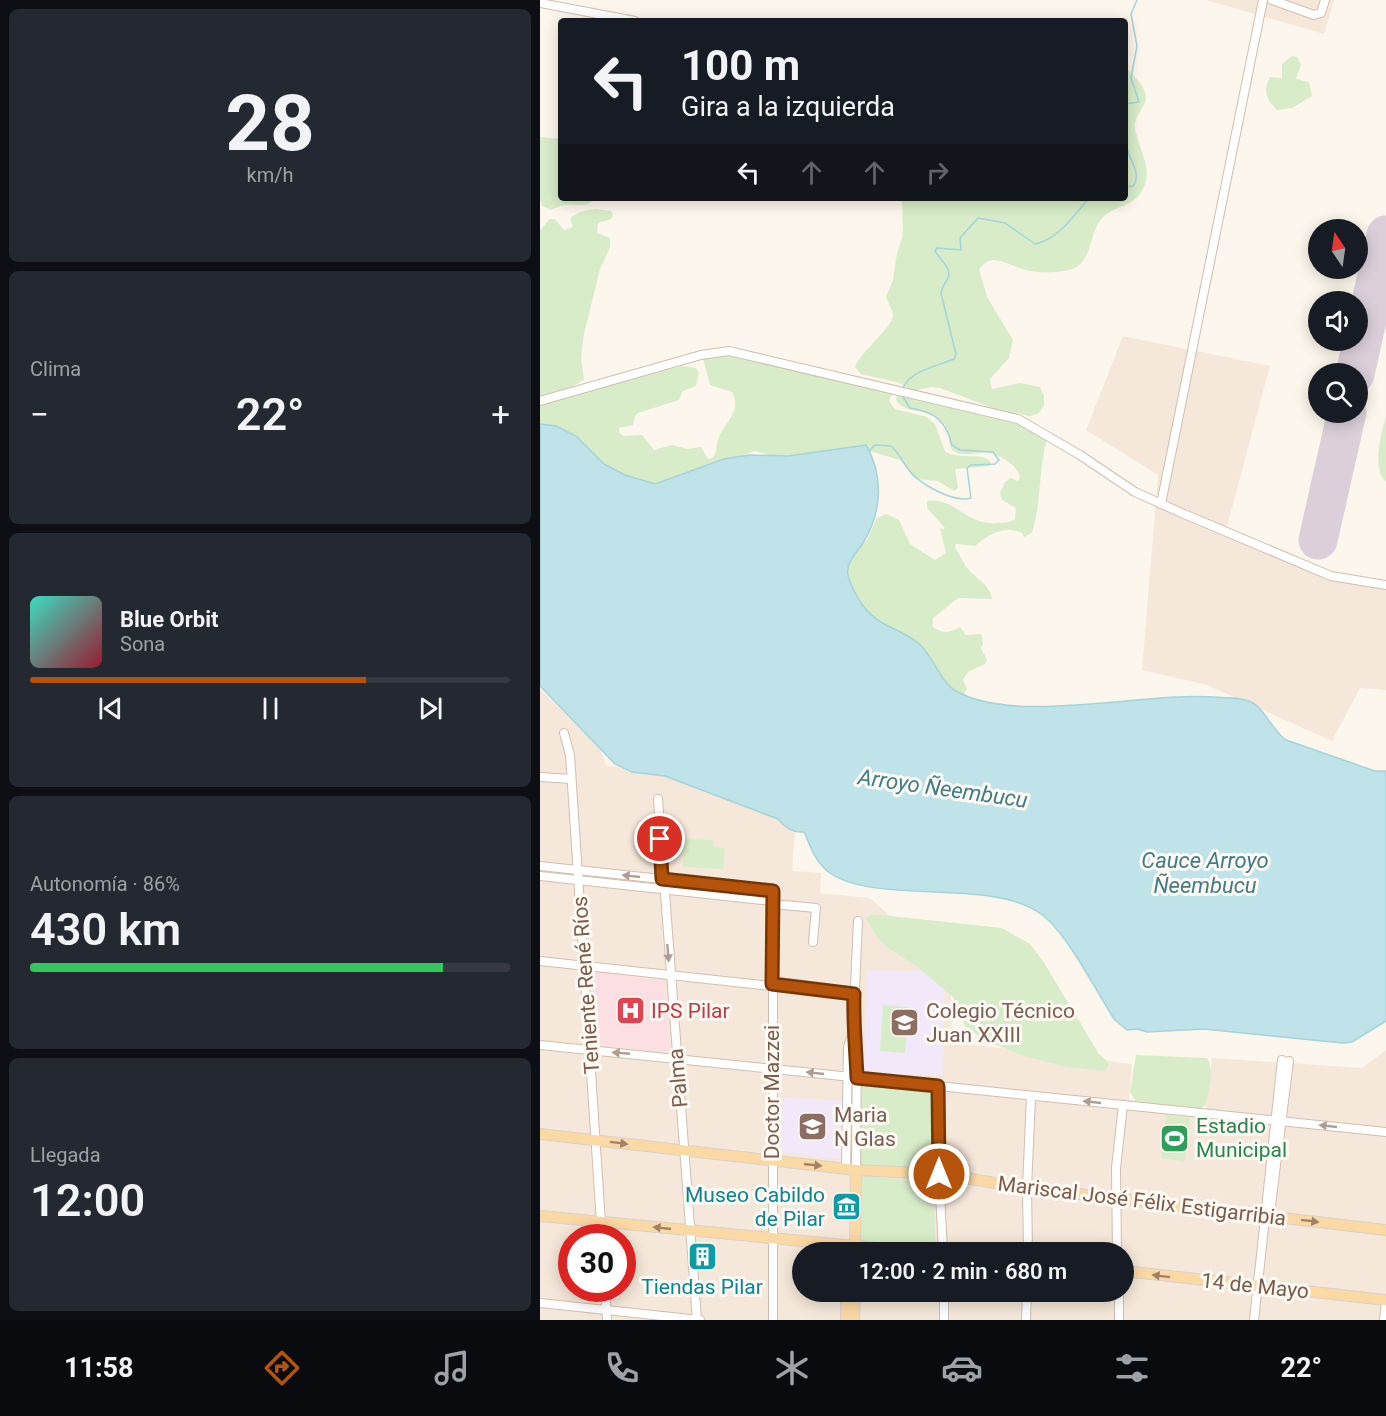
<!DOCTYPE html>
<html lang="es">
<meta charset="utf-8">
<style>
:root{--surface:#171b24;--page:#242831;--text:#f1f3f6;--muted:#9ea1a6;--line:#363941;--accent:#b45309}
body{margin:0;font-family:Roboto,sans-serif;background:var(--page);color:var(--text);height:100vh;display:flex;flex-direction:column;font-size:22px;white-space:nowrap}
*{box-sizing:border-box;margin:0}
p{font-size:20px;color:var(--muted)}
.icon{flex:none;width:33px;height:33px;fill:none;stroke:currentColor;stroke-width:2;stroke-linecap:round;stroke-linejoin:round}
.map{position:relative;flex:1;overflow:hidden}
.details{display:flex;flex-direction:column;gap:9px;padding:9px;background:#0d0f14;width:540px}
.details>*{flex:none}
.top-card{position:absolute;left:18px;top:18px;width:570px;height:183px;border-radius:6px;box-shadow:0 3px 15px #0003;background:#171b24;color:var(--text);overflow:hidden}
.needle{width:39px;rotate:347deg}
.buttons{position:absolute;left:768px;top:219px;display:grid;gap:12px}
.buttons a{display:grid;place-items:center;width:60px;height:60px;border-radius:50%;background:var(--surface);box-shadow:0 3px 15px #0003;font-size:30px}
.speed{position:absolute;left:18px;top:1224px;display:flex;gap:12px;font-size:30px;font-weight:700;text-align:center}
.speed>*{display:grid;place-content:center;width:78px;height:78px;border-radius:50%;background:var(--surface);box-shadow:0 3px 15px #0003;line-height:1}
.speed .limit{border:9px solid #d22;background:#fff;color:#111}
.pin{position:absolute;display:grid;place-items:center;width:51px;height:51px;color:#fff;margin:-26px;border:3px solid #fff;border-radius:50%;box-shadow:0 2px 6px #0007}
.me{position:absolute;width:66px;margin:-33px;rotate:0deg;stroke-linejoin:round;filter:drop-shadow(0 0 4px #0008)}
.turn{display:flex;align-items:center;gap:21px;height:126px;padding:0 24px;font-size:27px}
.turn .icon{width:78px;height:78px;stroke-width:2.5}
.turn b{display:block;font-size:42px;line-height:51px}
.lanes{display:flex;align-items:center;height:57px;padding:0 24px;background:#0003;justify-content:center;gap:30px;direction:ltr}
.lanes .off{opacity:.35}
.big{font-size:45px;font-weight:600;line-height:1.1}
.details .widget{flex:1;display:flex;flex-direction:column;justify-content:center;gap:9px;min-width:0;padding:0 21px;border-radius:9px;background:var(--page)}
.details .dial{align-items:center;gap:0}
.dial b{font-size:78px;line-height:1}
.song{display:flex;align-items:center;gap:18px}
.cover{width:72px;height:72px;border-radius:9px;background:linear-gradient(135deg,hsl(170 70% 55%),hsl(350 70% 35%))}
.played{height:6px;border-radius:3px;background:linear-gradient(90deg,var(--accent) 70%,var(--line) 70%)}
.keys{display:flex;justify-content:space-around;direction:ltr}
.heat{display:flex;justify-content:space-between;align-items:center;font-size:33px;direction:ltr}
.charge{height:9px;border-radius:4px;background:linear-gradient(90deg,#34c759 86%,var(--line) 0)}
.trip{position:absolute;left:252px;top:1242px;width:342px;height:60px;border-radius:30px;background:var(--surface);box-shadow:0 3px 15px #0003;font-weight:600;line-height:60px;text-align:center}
.tabs{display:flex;height:96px;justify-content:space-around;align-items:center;background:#090b0e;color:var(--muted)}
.tabs .icon{width:42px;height:42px}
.tabs .on{color:var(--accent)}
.tabs b{font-size:27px;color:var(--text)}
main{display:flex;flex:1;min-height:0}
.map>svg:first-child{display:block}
.residential{fill:#f5e8da;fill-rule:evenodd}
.education{fill:#f3e8fa}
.medical{fill:#fbdfe3}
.green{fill:#d8ecc9}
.water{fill:#bfe3e8;stroke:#a5d3da;stroke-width:1.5}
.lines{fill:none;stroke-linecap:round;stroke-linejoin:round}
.stream{stroke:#a5d3da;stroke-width:1.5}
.runway{stroke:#dbcfda;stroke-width:39}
.minor-casing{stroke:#d1beb0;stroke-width:10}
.major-casing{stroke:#dad1cd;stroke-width:12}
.minor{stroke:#fff;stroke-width:8}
.major{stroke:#fbd9a5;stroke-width:10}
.oneway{fill:#af9d94}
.oneway2{fill:#a18267}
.route-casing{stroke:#753606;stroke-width:15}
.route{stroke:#b45309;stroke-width:10}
.labels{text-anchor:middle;stroke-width:6;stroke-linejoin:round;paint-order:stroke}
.street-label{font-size:21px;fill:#7a5c4d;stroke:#fffaf3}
.health-label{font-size:21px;fill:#be3a42;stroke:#fffaf3;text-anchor:start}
.education-label{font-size:21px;fill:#785e54;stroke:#fffaf3;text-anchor:start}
.leisure-label{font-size:21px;fill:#27864d;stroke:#fffaf3;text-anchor:start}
.culture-label{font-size:21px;fill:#0d838f;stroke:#fffaf3;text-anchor:end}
.water-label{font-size:22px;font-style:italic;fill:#437c86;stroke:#fffaf3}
</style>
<main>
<section class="details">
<div class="widget dial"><b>28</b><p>km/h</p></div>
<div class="widget"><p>Clima</p>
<div class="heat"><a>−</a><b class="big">22°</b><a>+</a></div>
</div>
<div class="widget">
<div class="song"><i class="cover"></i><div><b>Blue Orbit</b><p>Sona</p></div></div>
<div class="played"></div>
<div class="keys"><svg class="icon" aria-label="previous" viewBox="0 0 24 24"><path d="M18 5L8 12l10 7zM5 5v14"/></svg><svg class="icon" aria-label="pause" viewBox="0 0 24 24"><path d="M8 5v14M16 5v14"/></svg><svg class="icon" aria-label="next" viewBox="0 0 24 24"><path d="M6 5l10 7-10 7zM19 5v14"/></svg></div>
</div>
<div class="widget"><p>Autonomía · 86%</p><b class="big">430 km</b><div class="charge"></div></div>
<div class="widget"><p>Llegada</p><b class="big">12:00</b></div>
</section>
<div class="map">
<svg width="846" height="1320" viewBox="0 0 846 1320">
<rect width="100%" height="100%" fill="#fdf6ec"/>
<g class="residential">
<polygon points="666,0 794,0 784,34"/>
<polygon points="583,336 730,366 685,534 806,581 846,586 846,690 820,688 792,741 667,685 602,670 618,475 546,430"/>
<path d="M0 689 59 747 66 765 125 776 238 819 246 829 255 833 252 871 281 873 280 893 330 898 399 961 411 992V1042L592 1064 589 1100 666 1109 672 1058 822 1068 846 1050V1320H0ZM32 1238H82V1288H32ZM262 1252H584V1292H262Z"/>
</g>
<g class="education">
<polygon points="327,970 405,971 403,1076 324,1074"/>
<polygon points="243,1097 306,1101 302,1159 241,1152"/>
</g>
<polygon class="medical" points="51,970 124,977 130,1053 57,1045"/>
<g class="green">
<path d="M752 56 757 57 761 65 756 79 769 82 772 96 752 108 737 110C726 99 723 91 730 77L742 78V64Z"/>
<path d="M585 67C591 72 602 84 605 92 610 105 594 114 595 126 596 144 612 165 605 184 596 211 569 203 558 224 550 238 550 260 535 268 523 273 503 273 490 271 478 269 466 261 454 260 447 260 444 264 439 269L447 297 473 340 469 358 450 379 452 389 480 383 500 387 504 396V406L498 414 490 416 453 408 400 388 391 387 373 391 357 382 321 374 315 367C321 351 354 326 353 315 352 309 348 302 346 297L353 280 357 253 363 235 362 198H585Z"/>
<path d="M0 137 21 139V198H55C47 209 37 203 26 205 21 205 15 208 11 210L2 206 0 199Z"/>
<path d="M56 209 71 211 73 215 71 219 58 223 57 233 70 238V247L60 269 44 334 41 357 44 380 27 389 0 397V230L10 219H15L24 230 33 227 30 219C37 211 46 210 56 209Z"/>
<path d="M178 355 191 356 353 392 349 401 355 409 387 417 395 424 405 451C419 461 442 451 451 462L450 466 415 469 418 488 414 491 398 481 375 479 360 460 333 452 301 456 238 457 215 451 121 483 102 484 0 432V406L29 396 142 366 156 368 159 372 156 386 143 391 139 400 98 413 95 416 93 425 79 428V433L84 436 102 435 114 450 132 445 147 449 161 447 168 459 172 458C178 451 176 447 178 440 183 423 203 412 192 392L170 385 163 358Z"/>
<path d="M357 393 492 424 509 432C498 465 502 501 492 533L484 537 482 533C464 525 448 535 435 546L416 544 415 548C421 555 422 562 428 569 436 579 450 584 452 599L418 598 393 618V627C403 634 410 633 420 627L426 635 441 634 443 644 441 648 447 660 445 664 428 672 423 680 427 689 422 697 325 628 304 563 327 540 337 518 346 514 359 520 370 544 395 560 406 553 400 528 403 530 405 528 387 508V501C415 497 427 526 457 523 465 522 468 524 475 519L476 508 462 500 460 493 465 482 471 478 478 481 480 476C475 466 473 465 464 459 442 445 431 460 413 451 406 442 412 430 402 421 389 407 367 416 356 400Z"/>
<path d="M846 415V482C831 468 842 432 846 415Z"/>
<polygon points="144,839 173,840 173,847 185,848 183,869 143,867"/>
<polygon points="332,914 462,928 490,944 503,961 559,1054 569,1063 566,1071 526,1067 478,1054 443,1039 425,1026 413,997 375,965 348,948 337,937 326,918"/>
<polygon points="343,1005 369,1007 365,1053 340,1051"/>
<path d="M596 1055 667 1058C675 1070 668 1092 666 1105L658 1110 597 1103 590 1092Z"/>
<polygon points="322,1085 392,1093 392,1174 321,1167"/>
<polygon points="626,1115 650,1118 645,1161 621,1158"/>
<polygon points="320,1175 393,1183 396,1252 320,1246"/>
</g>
<path class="water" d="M0 424 16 426 36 436 64 464 85 475 115 484 184 459 209 455 248 456 326 445C344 476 342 512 323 543 317 552 305 564 308 575 309 582 315 593 319 600 336 627 354 625 377 642 394 655 398 680 416 691 475 725 603 692 673 697 685 698 703 697 713 703 725 710 733 731 746 740L835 771H846V1021L812 1042 802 1043 664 1029 607 1032 597 1029 587 1030 574 1019C556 991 527 933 501 914 450 876 325 908 284 868 274 858 270 845 264 832 252 833 246 828 238 819L125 776 92 772 75 764 0 686Z"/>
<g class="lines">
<g class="stream">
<polyline points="585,104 599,102 591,78 597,46 591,14 597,0"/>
<path d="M585 142C587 156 603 174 593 186L585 187"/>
<path d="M363 388C371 370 398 366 414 359L416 354 401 293C402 287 404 285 407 280 414 269 399 259 395 251L397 248 421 250 420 238 438 218 465 223 495 244C519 239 534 215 549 198"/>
<path d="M329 451 335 445 351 446C359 453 362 461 368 469 379 484 413 503 431 498L427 468 431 465 455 464 459 460 453 452 420 450 412 445C406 420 394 412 370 408L362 395"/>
</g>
<g class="runway">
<polyline points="815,374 846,235"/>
<polyline points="778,540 807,412"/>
</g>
<defs>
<g id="minor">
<polyline points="732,0 774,15 781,13 785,0"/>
<polyline points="0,3 95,21"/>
<polyline points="0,401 161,355 189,351 478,419 540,455 595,492 644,514 791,576 846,585"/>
<polyline points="621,504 723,0"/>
<polyline points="24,733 30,755 62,1238"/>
<polyline points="0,777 31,779"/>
<polyline points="118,799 157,1320"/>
<polyline points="0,866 233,891 233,1320"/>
<polyline points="0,876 232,901"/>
<polyline points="232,904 276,908 273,942"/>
<polyline points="0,961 314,995"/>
<polyline points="0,1045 846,1132"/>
<polyline points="398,1086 399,1174 403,1252"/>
<polyline points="306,1169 308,1047 313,1032"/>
<polyline points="316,1170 317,1047 313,1032 318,921"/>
<polyline points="729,1221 749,1061"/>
<polyline points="488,1252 487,1188 491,1096"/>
<polyline points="577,1252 576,1168 583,1105"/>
<polyline points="65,1288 67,1320"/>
<polyline points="404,1292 404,1320"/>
<polyline points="579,1292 579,1320"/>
<polyline points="0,1303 160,1320"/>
<polyline points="486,1320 487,1292"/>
<polyline points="714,1320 742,1060"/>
<polyline points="844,1320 846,1304"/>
</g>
<g id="major">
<polyline points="0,1134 316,1170 399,1174 487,1188 846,1230"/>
<polyline points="0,1216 378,1252"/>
<polyline points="315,1252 316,1170"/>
<polyline points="584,1271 846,1300"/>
<polyline points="306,1320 306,1292"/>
<polyline points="314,1320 315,1292"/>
</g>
</defs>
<use href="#minor" class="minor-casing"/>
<use href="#major" class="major-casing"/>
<use href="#minor" class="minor"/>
<use href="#major" class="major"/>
</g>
<defs><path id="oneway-solid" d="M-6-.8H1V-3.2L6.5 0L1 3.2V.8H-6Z" transform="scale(1.5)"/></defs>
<g class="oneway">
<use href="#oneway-solid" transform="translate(91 876) rotate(-174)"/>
<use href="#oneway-solid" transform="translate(128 953) rotate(85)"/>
<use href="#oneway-solid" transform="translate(81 1053) rotate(-175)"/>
<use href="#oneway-solid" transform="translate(275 1073) rotate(-174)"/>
<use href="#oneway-solid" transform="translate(552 1102) rotate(-174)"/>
<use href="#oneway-solid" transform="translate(788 1126) rotate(-174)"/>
</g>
<g class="oneway2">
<use href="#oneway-solid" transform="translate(79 1143) rotate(7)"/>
<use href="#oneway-solid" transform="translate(273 1165) rotate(6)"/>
<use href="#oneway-solid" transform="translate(770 1221) rotate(7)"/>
<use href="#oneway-solid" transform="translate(122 1228) rotate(-174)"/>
<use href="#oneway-solid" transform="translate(621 1276) rotate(-173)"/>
</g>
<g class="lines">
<defs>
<path id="route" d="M120 839 122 879 233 891 232 984 314 994C313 1023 316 1050 317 1078L398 1086 399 1174"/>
</defs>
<use href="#route" class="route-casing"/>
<use href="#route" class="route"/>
</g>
<defs>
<symbol id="hospital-square" viewBox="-11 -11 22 22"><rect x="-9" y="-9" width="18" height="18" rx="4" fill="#e0444e" stroke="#fffaf3"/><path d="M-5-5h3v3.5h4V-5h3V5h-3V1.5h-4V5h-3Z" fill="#fff"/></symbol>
<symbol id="school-square" viewBox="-11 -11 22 22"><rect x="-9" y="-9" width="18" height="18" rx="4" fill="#8d6e63" stroke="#fffaf3"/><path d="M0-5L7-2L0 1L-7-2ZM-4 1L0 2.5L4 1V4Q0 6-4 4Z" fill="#fff"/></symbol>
<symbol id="stadium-square" viewBox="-11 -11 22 22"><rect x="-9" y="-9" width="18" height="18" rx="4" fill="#2e9e5b" stroke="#fffaf3"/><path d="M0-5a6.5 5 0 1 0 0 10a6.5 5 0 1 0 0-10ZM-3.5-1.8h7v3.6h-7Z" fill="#fff"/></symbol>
<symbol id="museum-square" viewBox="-11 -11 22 22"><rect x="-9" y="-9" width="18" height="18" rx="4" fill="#0f9aa8" stroke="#fffaf3"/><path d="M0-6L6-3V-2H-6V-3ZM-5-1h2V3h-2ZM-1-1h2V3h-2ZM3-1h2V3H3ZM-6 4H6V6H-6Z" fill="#fff"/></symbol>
<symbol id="building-square" viewBox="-11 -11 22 22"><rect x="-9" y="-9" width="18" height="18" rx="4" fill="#0f9aa8" stroke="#fffaf3"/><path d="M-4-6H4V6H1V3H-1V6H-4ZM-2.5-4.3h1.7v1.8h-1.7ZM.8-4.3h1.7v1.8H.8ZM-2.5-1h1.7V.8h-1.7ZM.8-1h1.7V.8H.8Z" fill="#fff"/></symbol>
</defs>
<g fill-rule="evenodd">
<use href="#hospital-square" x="74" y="994" width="33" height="33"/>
<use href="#school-square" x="348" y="1006" width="33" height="33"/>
<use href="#school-square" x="256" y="1110" width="33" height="33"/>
<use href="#stadium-square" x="618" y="1122" width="33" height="33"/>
<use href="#museum-square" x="290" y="1190" width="33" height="33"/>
<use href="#building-square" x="146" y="1240" width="33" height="33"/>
</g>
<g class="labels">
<g class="street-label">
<text transform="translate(46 985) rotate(-94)" y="7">Teniente René Ríos</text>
<text transform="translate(138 1078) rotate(-95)" y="7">Palma</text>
<text transform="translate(232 1092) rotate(-90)" y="7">Doctor Mazzei</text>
<text transform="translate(602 1201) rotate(7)" y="7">Mariscal José Félix Estigarribia</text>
<text transform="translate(715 1286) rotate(6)" y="7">14 de Mayo</text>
</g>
<g class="health-label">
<text x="111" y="1018">IPS Pilar</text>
</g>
<g class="education-label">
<text x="386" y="1018">Colegio Técnico<tspan x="386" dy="24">Juan XXIII</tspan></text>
<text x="294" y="1122">Maria<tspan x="294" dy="24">N Glas</tspan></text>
</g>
<g class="leisure-label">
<text x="656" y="1133">Estadio<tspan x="656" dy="24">Municipal</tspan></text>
</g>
<g class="culture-label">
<text x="285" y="1202">Museo Cabildo<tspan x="285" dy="24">de Pilar</tspan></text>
<text x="162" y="1294" text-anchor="middle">Tiendas Pilar</text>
</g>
<g class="water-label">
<text transform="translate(403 788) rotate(8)" y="8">Arroyo Ñeembucu</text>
<text x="665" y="868">Cauce Arroyo<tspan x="665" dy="25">Ñeembucu</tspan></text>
</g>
</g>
</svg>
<div class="buttons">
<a><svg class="needle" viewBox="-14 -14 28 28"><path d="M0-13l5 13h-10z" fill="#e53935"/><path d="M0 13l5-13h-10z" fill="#9ea1a6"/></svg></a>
<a><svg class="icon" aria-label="sound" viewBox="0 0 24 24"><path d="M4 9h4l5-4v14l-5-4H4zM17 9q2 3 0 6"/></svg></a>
<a><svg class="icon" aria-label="search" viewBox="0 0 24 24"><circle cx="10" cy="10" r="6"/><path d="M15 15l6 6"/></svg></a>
</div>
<div class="speed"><div class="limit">30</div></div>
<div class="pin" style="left:120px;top:839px;background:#d93025"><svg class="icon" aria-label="arrive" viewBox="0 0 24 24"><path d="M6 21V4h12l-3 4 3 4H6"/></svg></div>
<svg class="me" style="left:399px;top:1174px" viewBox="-20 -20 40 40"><circle r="17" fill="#b45309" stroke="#fff" stroke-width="3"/><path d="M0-11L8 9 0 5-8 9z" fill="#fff"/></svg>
<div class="trip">12:00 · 2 min · 680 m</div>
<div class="top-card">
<div class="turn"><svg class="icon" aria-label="left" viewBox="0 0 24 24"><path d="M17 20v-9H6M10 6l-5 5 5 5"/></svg><div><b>100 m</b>Gira a la izquierda</div></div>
<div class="lanes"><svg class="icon" aria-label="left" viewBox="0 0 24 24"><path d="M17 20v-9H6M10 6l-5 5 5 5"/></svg><svg class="icon off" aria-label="ahead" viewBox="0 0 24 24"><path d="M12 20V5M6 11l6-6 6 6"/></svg><svg class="icon off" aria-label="ahead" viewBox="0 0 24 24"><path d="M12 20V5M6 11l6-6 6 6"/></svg><svg class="icon off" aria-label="right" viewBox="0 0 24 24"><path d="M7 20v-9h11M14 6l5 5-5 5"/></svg></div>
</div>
</div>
</main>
<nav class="tabs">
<b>11:58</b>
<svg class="icon on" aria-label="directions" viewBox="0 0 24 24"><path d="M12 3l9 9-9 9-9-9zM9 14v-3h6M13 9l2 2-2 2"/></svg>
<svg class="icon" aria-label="music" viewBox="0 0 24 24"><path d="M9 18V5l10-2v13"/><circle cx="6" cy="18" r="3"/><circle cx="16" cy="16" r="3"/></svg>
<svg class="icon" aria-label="phone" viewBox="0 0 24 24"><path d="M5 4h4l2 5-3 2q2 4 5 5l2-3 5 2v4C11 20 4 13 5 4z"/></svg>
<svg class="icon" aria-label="climate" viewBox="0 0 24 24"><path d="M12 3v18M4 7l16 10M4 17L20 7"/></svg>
<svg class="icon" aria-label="car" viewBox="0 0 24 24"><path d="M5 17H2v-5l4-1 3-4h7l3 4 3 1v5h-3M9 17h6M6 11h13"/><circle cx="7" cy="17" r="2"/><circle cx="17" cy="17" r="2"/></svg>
<svg class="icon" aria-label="filters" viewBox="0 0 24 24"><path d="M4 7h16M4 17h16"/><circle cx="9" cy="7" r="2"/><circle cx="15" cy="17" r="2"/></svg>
<b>22°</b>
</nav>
